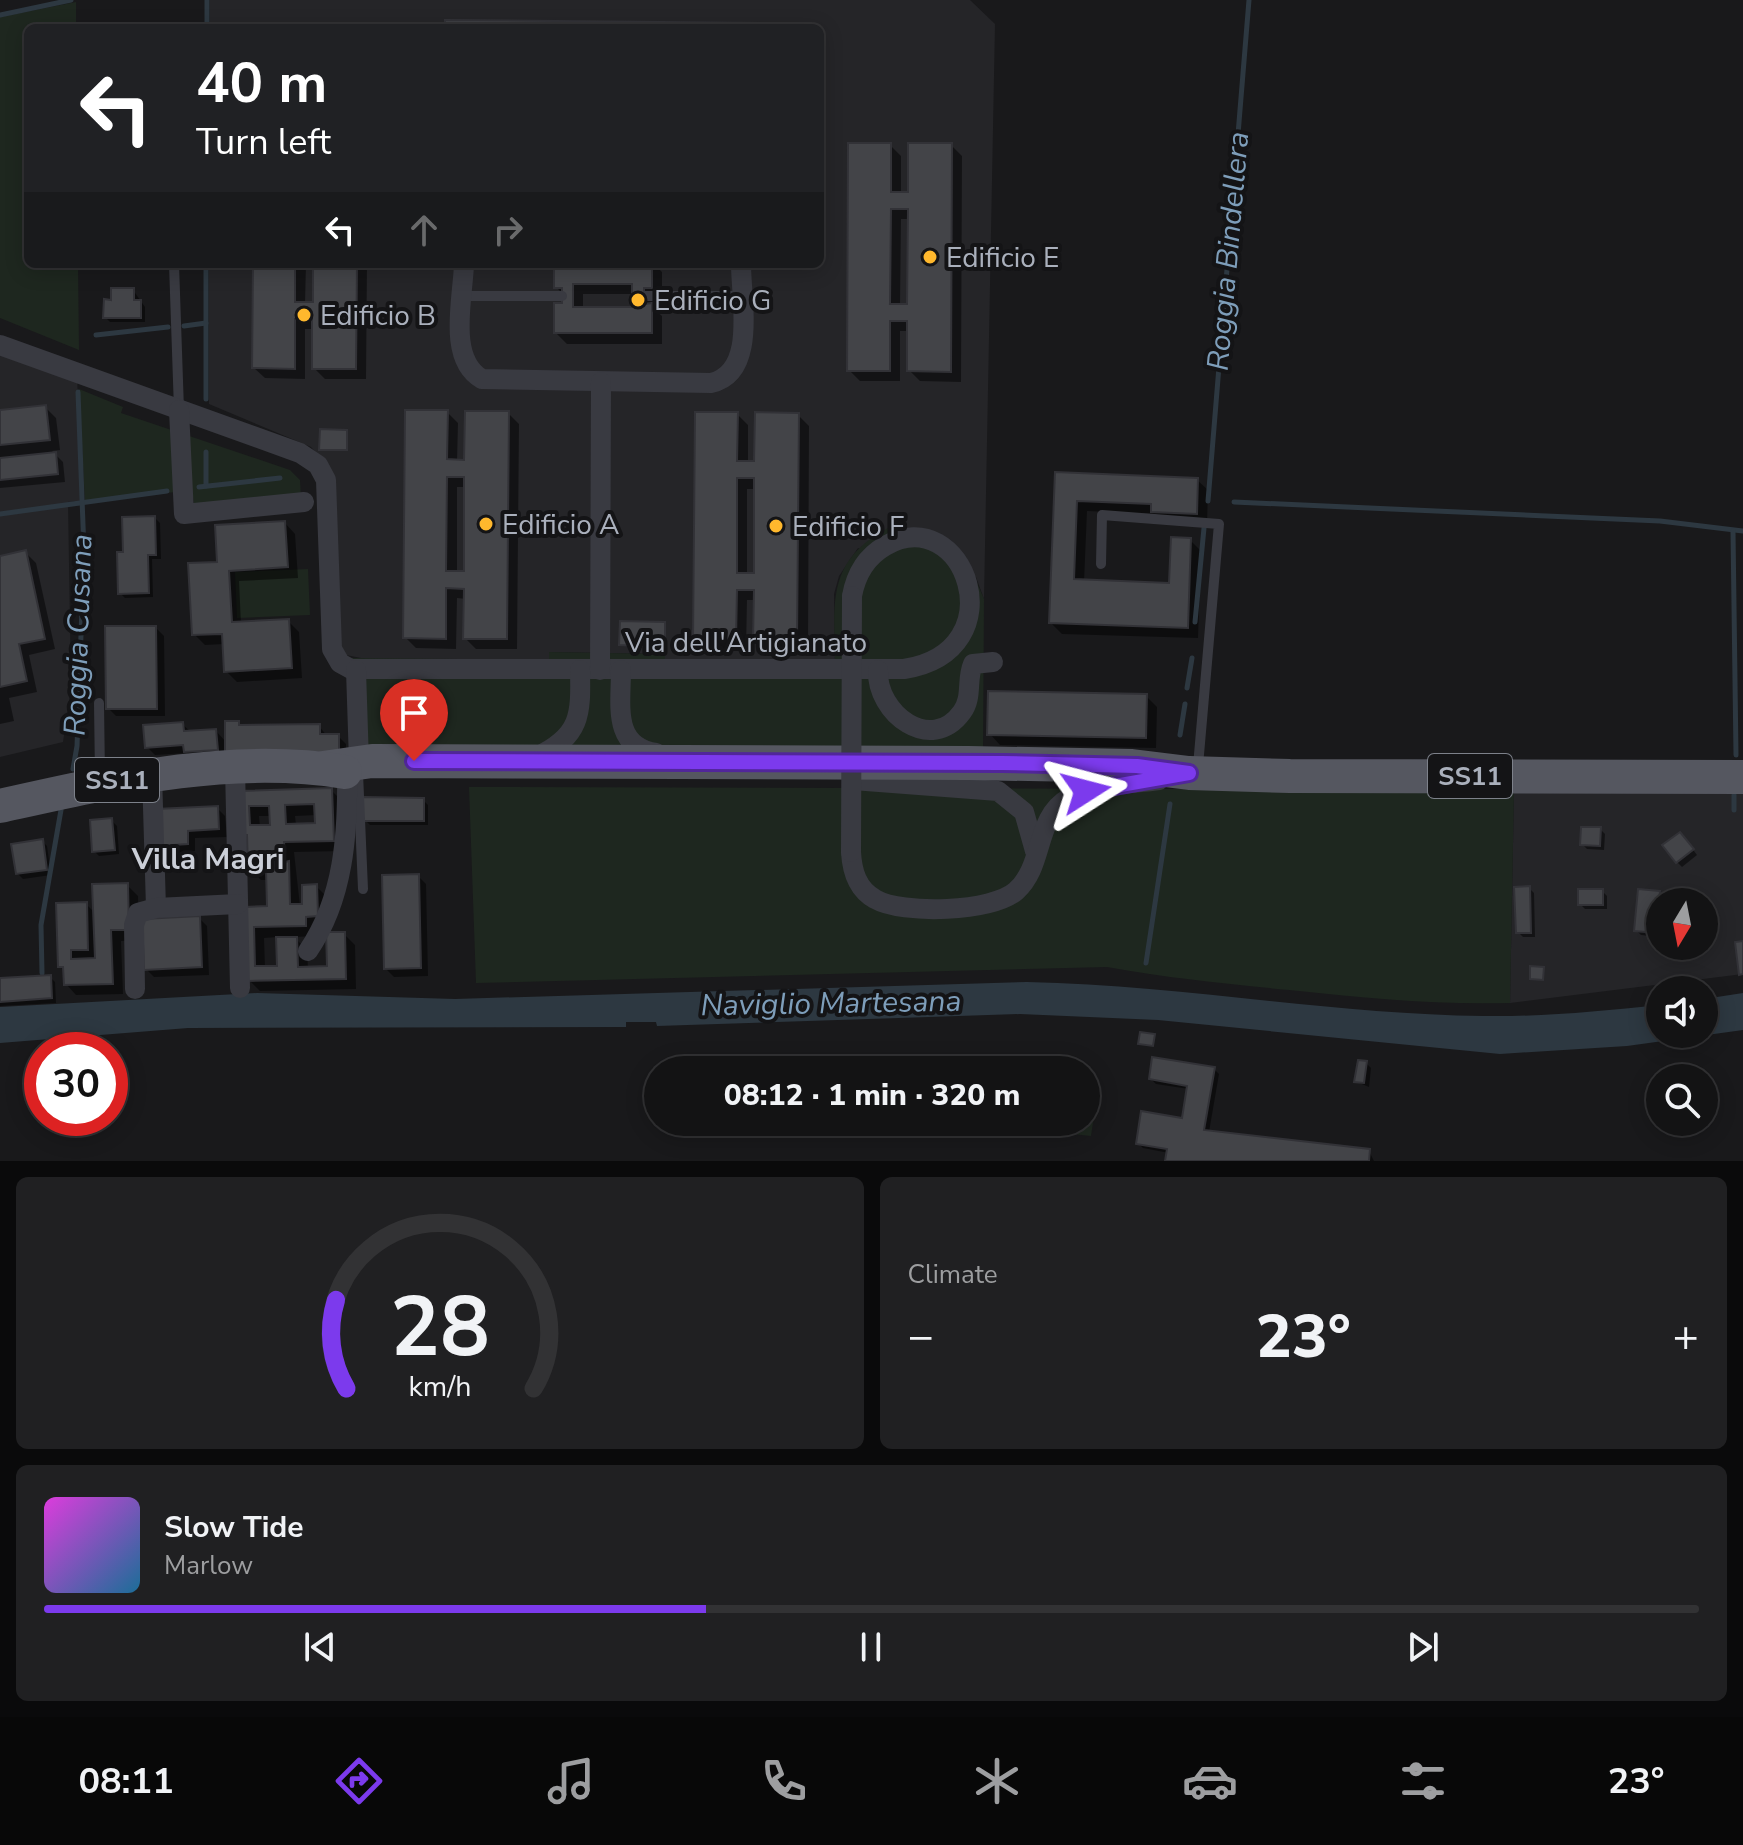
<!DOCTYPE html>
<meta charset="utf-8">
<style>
:root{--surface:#131314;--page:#202022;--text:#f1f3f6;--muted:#9d9ea0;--line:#323234;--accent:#7c3aed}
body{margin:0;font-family:"Nunito Sans",sans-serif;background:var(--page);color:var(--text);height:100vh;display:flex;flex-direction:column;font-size:30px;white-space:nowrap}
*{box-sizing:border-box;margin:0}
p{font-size:26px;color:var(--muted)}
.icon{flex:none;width:44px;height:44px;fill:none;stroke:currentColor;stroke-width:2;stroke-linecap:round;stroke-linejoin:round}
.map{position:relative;height:1161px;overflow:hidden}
.panel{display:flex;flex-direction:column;gap:16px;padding:16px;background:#0a0a0b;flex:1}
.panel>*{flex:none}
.hud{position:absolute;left:24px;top:24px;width:800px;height:244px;border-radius:12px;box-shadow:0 4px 20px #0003,0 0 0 2px var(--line);background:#202124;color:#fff;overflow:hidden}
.needle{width:52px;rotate:190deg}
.tools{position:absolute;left:1646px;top:888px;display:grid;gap:16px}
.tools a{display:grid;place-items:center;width:72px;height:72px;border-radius:50%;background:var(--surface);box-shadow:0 4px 20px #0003,0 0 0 2px var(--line);font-size:40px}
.speed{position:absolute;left:24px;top:1032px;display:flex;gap:16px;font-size:40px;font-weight:700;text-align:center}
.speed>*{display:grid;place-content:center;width:104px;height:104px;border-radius:50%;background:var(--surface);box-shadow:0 4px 20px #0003,0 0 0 2px var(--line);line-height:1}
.speed .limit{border:12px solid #d22;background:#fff;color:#111}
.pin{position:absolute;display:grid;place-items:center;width:68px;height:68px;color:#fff;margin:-82px -34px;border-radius:50% 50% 50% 0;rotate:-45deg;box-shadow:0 0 8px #0007}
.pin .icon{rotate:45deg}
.me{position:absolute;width:88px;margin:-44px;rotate:81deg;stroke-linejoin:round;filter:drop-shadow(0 0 6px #0008)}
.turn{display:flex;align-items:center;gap:28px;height:168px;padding:0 40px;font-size:36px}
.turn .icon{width:104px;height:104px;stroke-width:2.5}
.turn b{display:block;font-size:56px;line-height:68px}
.lanes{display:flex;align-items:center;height:76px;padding:0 40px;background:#0003;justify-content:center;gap:40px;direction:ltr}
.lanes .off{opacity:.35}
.big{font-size:60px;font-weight:800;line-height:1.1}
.panel .card{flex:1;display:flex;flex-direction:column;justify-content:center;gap:12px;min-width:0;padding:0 28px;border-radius:12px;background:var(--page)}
.panel .dial{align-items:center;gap:0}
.dial svg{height:208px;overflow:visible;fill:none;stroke:var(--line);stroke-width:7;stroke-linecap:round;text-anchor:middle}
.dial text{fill:var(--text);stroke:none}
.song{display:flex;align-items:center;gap:24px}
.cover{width:96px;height:96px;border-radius:12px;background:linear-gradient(135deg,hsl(300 70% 55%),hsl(200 70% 35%))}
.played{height:8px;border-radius:4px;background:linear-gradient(90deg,var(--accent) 40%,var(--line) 40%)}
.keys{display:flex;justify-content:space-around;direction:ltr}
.heat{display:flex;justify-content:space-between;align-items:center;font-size:44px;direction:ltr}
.panel .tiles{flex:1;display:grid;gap:16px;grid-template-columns:1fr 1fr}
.card:last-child{grid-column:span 2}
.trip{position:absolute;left:644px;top:1056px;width:456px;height:80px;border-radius:40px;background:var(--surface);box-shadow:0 4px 20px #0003,0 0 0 2px var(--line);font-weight:800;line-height:80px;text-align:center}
.tabs{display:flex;height:128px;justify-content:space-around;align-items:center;background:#080808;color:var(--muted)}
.tabs .icon{width:56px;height:56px}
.tabs .active{color:var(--accent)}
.tabs b{font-size:36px;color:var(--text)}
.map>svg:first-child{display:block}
.built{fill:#252528;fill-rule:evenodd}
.green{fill:#1e271f}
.water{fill:#2d3841}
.shadow{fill:#0007;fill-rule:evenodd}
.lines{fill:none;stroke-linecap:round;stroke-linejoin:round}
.stream{stroke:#2d3841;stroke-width:5}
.building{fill:#434448;stroke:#323237;stroke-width:2;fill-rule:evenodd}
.lane{stroke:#393a41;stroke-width:10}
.street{stroke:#393a41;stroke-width:20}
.primary{stroke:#555760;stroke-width:34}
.street-bridge{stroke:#393a41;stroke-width:20}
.route-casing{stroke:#51269a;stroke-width:20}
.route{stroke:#7c3aed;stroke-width:14}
.poi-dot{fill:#ffb82d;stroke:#141416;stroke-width:3}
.labels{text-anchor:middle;stroke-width:8;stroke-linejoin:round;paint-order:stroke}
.shield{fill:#141416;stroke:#7d818a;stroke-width:2}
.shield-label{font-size:26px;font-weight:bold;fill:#aab0bc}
.poi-label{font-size:28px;fill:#aab0bc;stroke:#141416;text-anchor:start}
.street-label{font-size:28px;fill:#aab0bc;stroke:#141416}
.water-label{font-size:30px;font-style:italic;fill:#7e9eba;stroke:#141416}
.neighbourhood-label{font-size:30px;font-weight:bold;fill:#cbcfd8;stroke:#141416}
</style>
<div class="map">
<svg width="1743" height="1161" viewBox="0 0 1743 1161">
<rect width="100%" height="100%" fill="#19191b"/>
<g class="built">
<polygon points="210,0 970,0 995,24 984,599 976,577 858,548 839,576 834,594 835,662 665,660 664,654 550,652 549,660 366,659 346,655 340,643 329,467 311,447 209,404 209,264 820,264 820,28 210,28"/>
<polygon points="0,345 77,372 81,501 68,502 71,687 63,742 0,757"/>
<path d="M1514 790 1743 792V974L1510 1003ZM1660 902H1704V946H1660Z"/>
</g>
<g class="green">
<polygon points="76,2 76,28 28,28 28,264 78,264 79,350 0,318 0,17"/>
<polygon points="79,389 123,407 121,413 290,470 300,480 301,498 194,504 192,490 85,503"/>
<path d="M888 528 921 529 966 557 984 599 983 751 353 756 352 658 549 660V652L665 654V660L835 661C834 600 827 561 888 528Z"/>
<polygon points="308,569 310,615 237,618 235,572"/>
<path d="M469 787 1514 790 1510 1003C1436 1005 1363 998 1289 990 1228 984 1167 978 1107 967L476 983Z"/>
<polygon points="1086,1094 1097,1095 1091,1136 1043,1131 1041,1122 1086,1122"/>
</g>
<path class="water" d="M1027 982C1179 985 1331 1014 1483 1016 1543 1017 1601 1011 1660 1005V1034H1704V999L1743 993V1030L1627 1046 1500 1054 1158 1020 1020 1014 657 1026 656 1022H626V1027L188 1028 0 1043V1007L257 993 455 999Z"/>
<g class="shadow">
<path d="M890 145 901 156V194H910L951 145 962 156 961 382 920 381 909 370V331H900V381H860L849 370ZM901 219H910L909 306H900Z"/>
<polygon points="255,264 306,264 305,304 314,304 315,264 367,264 366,379 325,379 314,368 314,329 305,329 305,379 265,378 254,368"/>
<path d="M556 264H708V269H659L662 272V298L654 299V309L662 316V344H567L556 333 564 295 556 287ZM583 294H634V309H583Z"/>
<polygon points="133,290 145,307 145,322 110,322 105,317 113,302"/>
<polygon points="45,407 56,418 60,450 52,451 63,462 65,482 0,488 0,412"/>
<path d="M447 412 458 423 457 462H466L508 413 519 424 517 649H476L465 638 466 599 457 598 456 649 416 648 405 637ZM457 487H466V573H457Z"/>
<path d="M737 414 748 425V463L756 464 798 415 809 426 808 651 766 650 755 639 756 600H747L746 650H706L695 639ZM747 489H756V575H747Z"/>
<polygon points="346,432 348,451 321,449"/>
<polygon points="1056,474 1197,480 1208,490 1207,524 1164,522 1156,514 1087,511 1084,582 1171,585 1190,540 1201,551 1198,638 1062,634 1051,623"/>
<polygon points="155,518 160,523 161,559 152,559 153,597 125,598 120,593 125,554"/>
<polygon points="285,523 295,534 298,578 239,581 241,624 288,621 299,632 302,678 237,682 226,671 224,644 205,645 194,634 219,564"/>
<polygon points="25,552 36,563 55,649 29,655 37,692 9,698 14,721 0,724 0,558"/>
<polygon points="664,624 666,648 621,644"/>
<polygon points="156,628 164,636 165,716 116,716 108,708"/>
<polygon points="1146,696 1157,707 1156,748 1000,745 990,734"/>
<polygon points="238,723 242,727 319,726 327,736 338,736 346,744 346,759 235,761 224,750 225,757 193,759 187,753 155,755 147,747 182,724 192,733 216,731 227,743"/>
<path d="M331 790 342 801 344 851 294 852 300 906H305L316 886 327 897 316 936 294 937 307 950 308 969 329 968 344 934 355 945 356 989 260 991 249 980 247 909 269 908 268 880H261L250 869 249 842 242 834 241 793ZM317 815V825H296L295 816ZM259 816H272V827H260ZM278 937 279 968H265L264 938Z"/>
<polygon points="423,800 428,805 428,825 370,825 365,820"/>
<polygon points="217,808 225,816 227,837 195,838 195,851 168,853 160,845"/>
<polygon points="112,821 117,826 119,854 99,856 94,851"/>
<polygon points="1600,829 1605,834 1604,850 1587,849 1582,844"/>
<polygon points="1685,839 1697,855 1682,867 1677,862"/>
<polygon points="42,841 47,846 51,875 23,879 18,874"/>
<polygon points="418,876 426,884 428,976 394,977 386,969"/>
<polygon points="127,885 138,896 139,940 121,941 123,994 76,995 66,984 65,971 60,967 86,904 95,913"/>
<polygon points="1529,888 1534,893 1535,937 1523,937 1518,932"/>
<polygon points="1602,891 1607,896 1607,909 1585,909 1580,904"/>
<polygon points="1660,893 1665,898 1660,902 1660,937 1641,935 1636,930"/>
<polygon points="199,918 207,926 209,975 154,977 146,969"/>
<polygon points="50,977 55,982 56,1003 0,1006 0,980"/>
<polygon points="1366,1063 1371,1068 1369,1087 1357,1082"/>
<polygon points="1214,1069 1219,1074 1209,1132 1369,1151 1374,1161 1167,1161 1169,1153 1143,1148 1138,1143 1183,1120 1189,1089 1156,1084 1151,1079"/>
</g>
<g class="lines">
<g class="stream">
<polyline points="0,15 71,0"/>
<polyline points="207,28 207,0"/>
<polyline points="184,326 206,323"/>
<polyline points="96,335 168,327"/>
<polyline points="206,399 206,264"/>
<polyline points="206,486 206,452"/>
<polyline points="199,487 280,478"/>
<polyline points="1208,501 1249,0"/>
<polyline points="1234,502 1660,521 1743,531"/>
<polyline points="0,514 167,491"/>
<polyline points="1733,531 1736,755"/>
<polyline points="1195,622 1204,528"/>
<polyline points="1187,688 1192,658"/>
<polyline points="1180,735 1185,704"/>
<polyline points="73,769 77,746 84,551 78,392"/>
<polyline points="1734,810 1734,795"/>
<polyline points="1146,963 1170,804"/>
<polyline points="42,973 41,925 61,810"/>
</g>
</g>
<g class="building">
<polygon points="445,20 762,23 762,28 445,28"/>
<path d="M848 143H891V192H908V143H952L951 372 907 371V321H890V371H847ZM891 209H908L907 304H890Z"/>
<polygon points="253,264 295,264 295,302 313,302 313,264 357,264 356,369 312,369 312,319 295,319 295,369 252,368"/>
<path d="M554 264H652V288H644V304L652 303V333H554V303H562V288H554ZM573 284H632V307H573Z"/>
<polygon points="652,264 707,264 707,267 652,268"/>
<polygon points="111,288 134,288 134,300 141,300 141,318 103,318 104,299 111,300"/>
<polygon points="46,405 50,440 0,445 0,410"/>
<path d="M405 410H448L447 459 464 460 465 411H509L507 639H463L464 589 446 588V639L403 638ZM447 477H464V571H446Z"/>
<path d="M695 412H738L737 461H754L755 412 799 413 797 641 753 640 754 590H737L736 640H693ZM737 478H754V573H737Z"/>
<polygon points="320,429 347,430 347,450 319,450"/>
<polygon points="56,452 58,474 0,480 0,458"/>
<polygon points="1055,472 1198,478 1197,514 1151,512 1151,504 1077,501 1074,579 1169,583 1171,537 1191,538 1188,628 1049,623"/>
<polygon points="155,516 156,555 148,555 149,593 118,594 117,552 123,552 122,517"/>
<polygon points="285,521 288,567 229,571 232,622 289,619 292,668 224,672 222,634 192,635 188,563 217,562 215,525"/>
<polygon points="26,550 45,639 19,644 27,681 0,687 0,556"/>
<polygon points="620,621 665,622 665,647 619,645"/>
<polygon points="105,626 156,626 157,709 106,709"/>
<polygon points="988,691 1147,694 1146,738 987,735"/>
<polygon points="225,721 239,721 239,725 320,724 320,734 339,734 339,752 225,754"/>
<polygon points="183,722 184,731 216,729 218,750 184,752 183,745 145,748 143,725"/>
<path d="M332 788 334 841 284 842 285 862 289 861 290 904H302V885L317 884 318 916 306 917V926L254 927 255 966H277L276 937H297L298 967 327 966 326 932H345L346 979 247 981 245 907 267 906 266 870H248L247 835H240L239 791ZM314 804 315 823 286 824 285 805ZM249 806H269L270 825H250Z"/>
<polygon points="363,797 424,798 424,821 363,821"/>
<polygon points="218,806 219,829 188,831 188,844 158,846 156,809"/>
<polygon points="112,818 115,850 92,852 90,820"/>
<polygon points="1581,827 1601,827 1600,846 1580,845"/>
<polygon points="1680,832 1694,849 1676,863 1662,845"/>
<polygon points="43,839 47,870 16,874 11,844"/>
<polygon points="419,874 421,968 384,969 382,875"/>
<polygon points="128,883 129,930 111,930 113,984 64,985 63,967 58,967 56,903 87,902 88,950 71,950 71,959 95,958 92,884"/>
<polygon points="1530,886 1531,933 1516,933 1514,887"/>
<rect x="1578" y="889" width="25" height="16"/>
<polygon points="1638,889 1660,891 1657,933 1634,931"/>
<polygon points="200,916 202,967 144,970 142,919"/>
<polygon points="1743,941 1743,974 1739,975 1735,942"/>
<polygon points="1530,966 1544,967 1543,980 1530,979"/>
<polygon points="51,975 52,998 0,1002 0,978"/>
<polygon points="1140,1032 1155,1034 1153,1046 1138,1044"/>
<polygon points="1152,1057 1215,1067 1204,1130 1370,1149 1369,1161 1165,1161 1167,1149 1136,1144 1141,1111 1182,1118 1187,1086 1149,1079"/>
<polygon points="1358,1060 1367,1061 1364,1083 1354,1082"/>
</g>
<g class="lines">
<g class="lane">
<polyline points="174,264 179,410"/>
<polyline points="463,296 562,296"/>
<polyline points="645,296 741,296"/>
<polyline points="1101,564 1102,515 1219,524 1198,766"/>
<polyline points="99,703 100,777"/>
<polyline points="358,773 363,889"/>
</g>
<g class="street">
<path d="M464 264C463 298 447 359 482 379L711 383C757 373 741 300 741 264"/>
<path d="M0 345 300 453 318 465 326 480 332 649 340 663 351 669H904C1019 651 964 500 885 546 866 557 856 574 852 596"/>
<polyline points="179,410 184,514 304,502"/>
<polyline points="356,670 359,762"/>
<polyline points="600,670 601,382"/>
<path d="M621 670C621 704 612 747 656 753"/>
<path d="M878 670C876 713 931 755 962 712 973 697 966 680 973 664L993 662"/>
<path d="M536 757C581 736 581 715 580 670"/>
<polyline points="235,768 240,988"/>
<polyline points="152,774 156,908"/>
<polyline points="853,780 998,791 1024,812 1035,851"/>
<path d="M851 852C852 871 857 889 875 899 902 915 993 912 1016 891 1045 865 1034 818 1069 798 1094 783 1132 784 1159 780"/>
<path d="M308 951C344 898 348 834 347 772"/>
<polyline points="135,989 134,925 138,913 156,908 238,904"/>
</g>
<g class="primary">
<polyline points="323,768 372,761 969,763 1132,766 1189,773 1290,776 1743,777"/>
<path d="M0 806C113 781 229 753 345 772"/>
</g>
<polyline class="street-bridge" points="851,852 852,596"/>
</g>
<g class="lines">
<defs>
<polyline id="route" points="414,761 1002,763 1137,766 1189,773 1086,791"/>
</defs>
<use href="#route" class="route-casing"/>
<use href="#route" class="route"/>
</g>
<g class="poi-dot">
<circle cx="930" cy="257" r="8"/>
<circle cx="638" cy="300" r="8"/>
<circle cx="304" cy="315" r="8"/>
<circle cx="486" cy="524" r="8"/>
<circle cx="776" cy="526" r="8"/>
</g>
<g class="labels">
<g class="shield">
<rect x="1428" y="754" width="84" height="44" rx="6"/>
<rect x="75" y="758" width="84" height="44" rx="6"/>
</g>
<g class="shield-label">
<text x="1470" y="785">SS11</text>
<text x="117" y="789">SS11</text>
</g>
<g class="poi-label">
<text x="946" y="267">Edificio E</text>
<text x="654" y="310">Edificio G</text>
<text x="320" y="325">Edificio B</text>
<text x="502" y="534">Edificio A</text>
<text x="792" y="536">Edificio F</text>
</g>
<g class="street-label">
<text x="746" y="652">Via dell'Artigianato</text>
</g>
<g class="water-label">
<text transform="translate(1228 251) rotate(-85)" y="10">Roggia Bindellera</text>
<text transform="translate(78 635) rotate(-88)" y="10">Roggia Cusana</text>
<text transform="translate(831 1003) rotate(-1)" y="10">Naviglio Martesana</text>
</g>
<g class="neighbourhood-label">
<text x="208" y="869">Villa Magri</text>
</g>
</g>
</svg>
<div class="tools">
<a><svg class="needle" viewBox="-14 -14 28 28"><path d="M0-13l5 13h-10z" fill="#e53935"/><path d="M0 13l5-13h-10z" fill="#9d9ea0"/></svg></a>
<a><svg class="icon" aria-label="sound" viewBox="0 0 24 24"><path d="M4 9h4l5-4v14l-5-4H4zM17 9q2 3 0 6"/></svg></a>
<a><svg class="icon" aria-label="search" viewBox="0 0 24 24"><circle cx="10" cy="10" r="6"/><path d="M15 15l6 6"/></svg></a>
</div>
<div class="speed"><div class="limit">30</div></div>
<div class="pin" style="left:414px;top:761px;background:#d93025"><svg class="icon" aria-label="arrive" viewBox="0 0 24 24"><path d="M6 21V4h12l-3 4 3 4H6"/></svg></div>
<svg class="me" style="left:1086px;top:791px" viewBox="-20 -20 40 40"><path d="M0-17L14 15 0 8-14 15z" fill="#7c3aed" stroke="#fff" stroke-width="4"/></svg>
<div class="trip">08:12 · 1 min · 320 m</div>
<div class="hud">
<div class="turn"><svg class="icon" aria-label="left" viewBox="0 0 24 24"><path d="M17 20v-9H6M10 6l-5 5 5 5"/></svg><div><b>40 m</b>Turn left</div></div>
<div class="lanes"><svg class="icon" aria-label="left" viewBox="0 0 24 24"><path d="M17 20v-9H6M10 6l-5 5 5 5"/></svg><svg class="icon off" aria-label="ahead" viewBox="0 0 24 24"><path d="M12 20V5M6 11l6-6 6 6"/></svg><svg class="icon off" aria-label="right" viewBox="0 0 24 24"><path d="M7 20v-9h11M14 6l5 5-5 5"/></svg></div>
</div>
</div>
<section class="panel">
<div class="tiles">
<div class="card dial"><svg viewBox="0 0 100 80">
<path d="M14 69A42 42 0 1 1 86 69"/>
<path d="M14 69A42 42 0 0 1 10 35" stroke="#7c3aed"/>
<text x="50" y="56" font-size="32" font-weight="700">28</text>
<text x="50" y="72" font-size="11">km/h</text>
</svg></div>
<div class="card"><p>Climate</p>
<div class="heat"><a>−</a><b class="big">23°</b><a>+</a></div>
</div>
<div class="card">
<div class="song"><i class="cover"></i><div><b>Slow Tide</b><p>Marlow</p></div></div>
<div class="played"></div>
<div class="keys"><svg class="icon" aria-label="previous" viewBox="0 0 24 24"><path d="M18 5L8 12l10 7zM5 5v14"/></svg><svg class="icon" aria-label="pause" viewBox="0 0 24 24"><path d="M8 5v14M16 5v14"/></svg><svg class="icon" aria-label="next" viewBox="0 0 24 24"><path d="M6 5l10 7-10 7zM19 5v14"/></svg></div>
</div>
</div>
</section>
<nav class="tabs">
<b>08:11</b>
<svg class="icon active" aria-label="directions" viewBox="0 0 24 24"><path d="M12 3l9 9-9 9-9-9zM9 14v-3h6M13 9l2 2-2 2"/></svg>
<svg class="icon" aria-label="music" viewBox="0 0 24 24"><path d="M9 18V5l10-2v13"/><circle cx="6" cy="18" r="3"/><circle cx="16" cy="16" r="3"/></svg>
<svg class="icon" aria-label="phone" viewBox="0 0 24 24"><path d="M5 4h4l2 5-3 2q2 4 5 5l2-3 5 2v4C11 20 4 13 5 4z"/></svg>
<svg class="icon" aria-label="climate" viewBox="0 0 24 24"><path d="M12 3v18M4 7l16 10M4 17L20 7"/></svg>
<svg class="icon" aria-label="car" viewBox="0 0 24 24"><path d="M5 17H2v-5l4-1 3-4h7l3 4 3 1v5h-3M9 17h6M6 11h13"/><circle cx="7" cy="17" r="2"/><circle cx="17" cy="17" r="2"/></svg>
<svg class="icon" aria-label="filters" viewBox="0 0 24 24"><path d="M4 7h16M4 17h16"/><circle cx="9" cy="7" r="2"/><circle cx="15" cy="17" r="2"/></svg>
<b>23°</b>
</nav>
